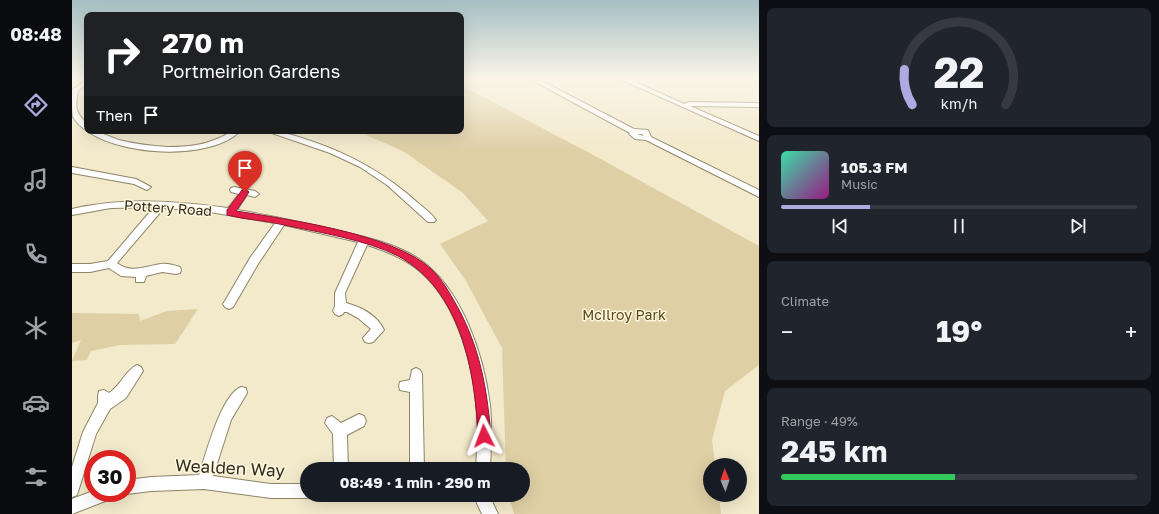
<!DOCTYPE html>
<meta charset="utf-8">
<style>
:root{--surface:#171b24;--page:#20242c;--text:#f1f3f6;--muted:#9ea1a6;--line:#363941;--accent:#b0aae2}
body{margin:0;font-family:"Golos Text",sans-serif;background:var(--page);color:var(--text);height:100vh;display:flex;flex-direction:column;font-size:15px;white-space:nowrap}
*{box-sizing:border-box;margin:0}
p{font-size:13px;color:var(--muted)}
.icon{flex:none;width:22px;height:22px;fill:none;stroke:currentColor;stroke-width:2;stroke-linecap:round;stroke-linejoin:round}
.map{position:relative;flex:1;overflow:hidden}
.sheet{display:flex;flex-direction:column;gap:8px;padding:8px;background:#0d0f14;width:400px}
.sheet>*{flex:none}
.hud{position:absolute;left:12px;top:12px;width:380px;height:122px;border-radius:8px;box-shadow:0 4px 16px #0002;background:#202124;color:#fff;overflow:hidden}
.needle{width:26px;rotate:358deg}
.buttons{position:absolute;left:631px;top:458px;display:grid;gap:8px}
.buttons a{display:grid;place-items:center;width:44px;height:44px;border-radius:50%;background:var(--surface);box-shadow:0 4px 16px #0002;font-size:20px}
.speed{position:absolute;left:12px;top:450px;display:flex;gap:8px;font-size:20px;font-weight:700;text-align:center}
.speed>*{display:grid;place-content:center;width:52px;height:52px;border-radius:50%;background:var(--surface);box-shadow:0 4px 16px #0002;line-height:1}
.speed .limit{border:6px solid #d22;background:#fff;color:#111}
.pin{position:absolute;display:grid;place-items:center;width:34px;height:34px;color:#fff;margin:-41px -17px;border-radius:50% 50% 50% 0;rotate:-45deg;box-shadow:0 0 4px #0007}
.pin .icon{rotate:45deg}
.me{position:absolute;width:44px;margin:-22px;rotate:357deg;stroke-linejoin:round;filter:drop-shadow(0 0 3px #0008)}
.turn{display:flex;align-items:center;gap:14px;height:84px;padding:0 12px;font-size:18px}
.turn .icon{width:52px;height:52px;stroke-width:2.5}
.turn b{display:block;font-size:28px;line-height:34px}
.then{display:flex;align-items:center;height:38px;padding:0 12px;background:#0003;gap:8px;font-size:15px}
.big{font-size:30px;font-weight:700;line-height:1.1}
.sheet .card{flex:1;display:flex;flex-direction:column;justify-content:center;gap:6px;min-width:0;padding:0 14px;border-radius:8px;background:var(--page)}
.sheet .dial{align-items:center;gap:0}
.dial svg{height:104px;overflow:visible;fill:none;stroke:var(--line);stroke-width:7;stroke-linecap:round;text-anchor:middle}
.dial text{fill:var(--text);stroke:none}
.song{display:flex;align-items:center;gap:12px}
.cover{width:48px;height:48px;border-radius:6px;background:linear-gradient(135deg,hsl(160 70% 55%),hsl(310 70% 35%))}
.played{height:4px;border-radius:2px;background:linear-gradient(90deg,var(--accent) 25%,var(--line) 25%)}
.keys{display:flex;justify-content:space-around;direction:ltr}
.heat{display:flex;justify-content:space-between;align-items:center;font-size:22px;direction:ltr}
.charge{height:6px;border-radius:3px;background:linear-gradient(90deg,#34c759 49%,var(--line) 0)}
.trip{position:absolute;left:228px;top:462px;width:230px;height:40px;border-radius:20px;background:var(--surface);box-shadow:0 4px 16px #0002;font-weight:700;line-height:40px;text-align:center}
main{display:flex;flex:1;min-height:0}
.dock{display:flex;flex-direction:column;width:72px;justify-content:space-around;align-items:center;background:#090b0e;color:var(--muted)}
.dock .icon{width:28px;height:28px}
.dock .selected{color:var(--accent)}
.dock b{font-size:18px;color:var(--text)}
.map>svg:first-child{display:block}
.green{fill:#decfa4}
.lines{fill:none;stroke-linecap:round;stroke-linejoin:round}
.minor-casing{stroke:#8d8468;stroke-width:2}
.minor{fill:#fff;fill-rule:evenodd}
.route{fill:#e11d48;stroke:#92132f}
.labels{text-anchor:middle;stroke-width:3;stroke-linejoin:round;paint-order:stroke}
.street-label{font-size:14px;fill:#302d21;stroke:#fef6de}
.park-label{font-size:14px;fill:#584917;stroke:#fef6de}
.near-street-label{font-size:17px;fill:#302d21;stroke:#fef6de}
</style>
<main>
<nav class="dock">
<b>08:48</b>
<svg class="icon selected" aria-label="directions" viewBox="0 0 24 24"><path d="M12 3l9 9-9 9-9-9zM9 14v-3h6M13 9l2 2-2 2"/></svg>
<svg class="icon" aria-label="music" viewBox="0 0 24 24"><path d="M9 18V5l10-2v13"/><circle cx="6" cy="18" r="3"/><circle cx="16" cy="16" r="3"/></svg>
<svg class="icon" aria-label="phone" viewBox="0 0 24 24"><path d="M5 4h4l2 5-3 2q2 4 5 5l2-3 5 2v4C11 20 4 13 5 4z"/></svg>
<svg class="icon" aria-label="climate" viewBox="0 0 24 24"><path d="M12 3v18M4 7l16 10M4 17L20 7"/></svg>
<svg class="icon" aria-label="car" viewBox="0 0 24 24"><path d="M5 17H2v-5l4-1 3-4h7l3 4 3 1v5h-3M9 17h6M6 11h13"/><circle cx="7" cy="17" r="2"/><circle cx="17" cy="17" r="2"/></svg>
<svg class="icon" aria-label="filters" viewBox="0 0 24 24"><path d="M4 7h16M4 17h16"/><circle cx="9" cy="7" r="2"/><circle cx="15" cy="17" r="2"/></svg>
</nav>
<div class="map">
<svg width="687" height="514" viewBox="0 0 687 514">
<rect width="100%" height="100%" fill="#f3e9cb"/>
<g class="green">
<polygon points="389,85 525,157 687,246 687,365 653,391 640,440 643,465 638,465 638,495 647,495 649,514 442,514 437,495 451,495 451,469 434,469 430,348 394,281 368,244 416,221 391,193 331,151 285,131 389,131"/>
<polygon points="126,309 103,344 48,345 19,351 15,360 0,361 9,340 0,343 0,313 67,314 68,321 95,311"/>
</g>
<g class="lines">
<defs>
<g id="minor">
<path d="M15 79V84L6 91C3 108 3 111 15 124V131C27 131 36 136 47 140 63 144 80 146 96 147 112 147 128 146 142 140 153 137 156 131 168 131 136 164 25 156 1 117 0 111 0 97 0 90Z"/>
<path d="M458 79H466L562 129 576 130 579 137 687 190V197L574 140 563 139 557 134 558 133ZM565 134H570L572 136Z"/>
<polygon points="548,79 557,79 612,104 617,102 687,103 687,107 618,106 687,136 687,141"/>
<polygon points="680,79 687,79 687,83"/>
<path d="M194 131C210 131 224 136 239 141 280 155 314 174 346 203 352 208 359 213 364 220L362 222H356L315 185 288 167 258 153Z"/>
<polygon points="0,167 64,179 79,187 75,190 62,184 0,173"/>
<path d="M162 187 183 191 187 194 183 197 175 195 165 210C197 215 228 222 259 229 289 236 321 242 347 259 390 288 412 356 418 405 420 427 419 448 418 469H404C405 451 406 432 405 414 403 369 386 306 351 274 336 260 315 251 295 245L273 293 274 303C289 307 305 315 312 330L301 342 297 343 293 342 291 338 299 329 286 318 275 312H272L271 314 267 316 263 314 261 311 263 306V293L286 242 212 225 186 264 161 307 157 309 153 307 151 304 153 301 178 258 203 223 132 211 92 208 45 263C59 274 74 266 89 264 94 263 102 265 108 267L109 270 108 273 104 274 90 272 74 276 72 282H64V277L49 276 37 268 18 272H0V264H18L36 261 82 207 39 208 0 215V209C52 197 104 201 156 208L167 194 159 192 158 190 159 188Z"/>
<path d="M65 365 69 367 71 371 54 398 38 409 24 434 5 495 0 497V467L11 432 26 403V396L27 391 32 390 37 393C48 386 54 370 65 365Z"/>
<polygon points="344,368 348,370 350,374 352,469 338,469 338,392 328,390 327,386 328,382 338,380 340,370"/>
<path d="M169 387 174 388 175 393 159 420 141 476 199 484H235V495H241L240 496 235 498H199L132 489 79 491 55 494 51 493H55V480L79 477 127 475C134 454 149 395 169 387Z"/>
<polygon points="287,414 292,416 294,421 292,426 275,435 276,469 262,469 261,434 253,423 255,418 260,416 269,423"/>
<polygon points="21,491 21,493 44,493 41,498 0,514 0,499"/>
<polygon points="401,495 417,495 426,514 410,514"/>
</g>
</defs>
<use href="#minor" class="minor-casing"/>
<use href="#minor" class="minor"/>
</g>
<linearGradient id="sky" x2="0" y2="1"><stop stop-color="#a6bfc4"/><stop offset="0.52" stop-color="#faf5e8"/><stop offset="1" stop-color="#faf5e8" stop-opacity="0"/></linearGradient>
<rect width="687" height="151" fill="url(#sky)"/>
<path class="route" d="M173 189 177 192 164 211C214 219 322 234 359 269 370 279 377 292 385 306 408 348 415 388 419 436L417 440 412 442 408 440 406 436C403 371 389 290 326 256 295 240 246 232 212 225 193 220 173 220 155 215V210L170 190Z"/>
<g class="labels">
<g class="street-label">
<text transform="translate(96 208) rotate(4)" y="5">Pottery Road</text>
</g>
<g class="park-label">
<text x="552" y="320">McIlroy Park</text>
</g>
<g class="near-street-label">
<text transform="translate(158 468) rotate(3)" y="6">Wealden Way</text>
</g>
</g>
</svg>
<div class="buttons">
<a><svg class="needle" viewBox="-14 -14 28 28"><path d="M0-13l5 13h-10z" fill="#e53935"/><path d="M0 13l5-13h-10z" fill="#9ea1a6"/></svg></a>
</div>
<div class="speed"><div class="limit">30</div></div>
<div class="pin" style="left:173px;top:192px;background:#d93025"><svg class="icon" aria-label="arrive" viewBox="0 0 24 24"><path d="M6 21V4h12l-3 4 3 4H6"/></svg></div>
<svg class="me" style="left:412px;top:436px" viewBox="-20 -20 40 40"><path d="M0-17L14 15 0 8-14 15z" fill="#e11d48" stroke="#fff" stroke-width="4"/></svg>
<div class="trip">08:49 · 1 min · 290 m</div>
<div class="hud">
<div class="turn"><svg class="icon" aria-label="right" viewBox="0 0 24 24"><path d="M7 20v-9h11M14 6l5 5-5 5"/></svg><div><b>270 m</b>Portmeirion Gardens</div></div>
<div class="then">Then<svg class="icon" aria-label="arrive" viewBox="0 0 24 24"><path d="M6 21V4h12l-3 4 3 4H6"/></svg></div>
</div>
</div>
<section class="sheet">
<div class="card dial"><svg viewBox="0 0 100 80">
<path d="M14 69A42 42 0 1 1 86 69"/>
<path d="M14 69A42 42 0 0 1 8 42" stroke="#b0aae2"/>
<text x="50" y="56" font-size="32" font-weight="700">22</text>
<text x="50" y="72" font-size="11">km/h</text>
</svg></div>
<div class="card">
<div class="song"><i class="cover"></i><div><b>105.3 FM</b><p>Music</p></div></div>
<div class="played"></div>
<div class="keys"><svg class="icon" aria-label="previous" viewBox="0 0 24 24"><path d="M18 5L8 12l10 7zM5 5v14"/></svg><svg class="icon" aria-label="pause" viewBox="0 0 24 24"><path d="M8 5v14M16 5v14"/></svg><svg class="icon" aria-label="next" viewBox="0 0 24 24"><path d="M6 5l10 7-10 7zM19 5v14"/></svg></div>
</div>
<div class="card"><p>Climate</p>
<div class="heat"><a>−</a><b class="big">19°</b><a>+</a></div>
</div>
<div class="card"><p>Range · 49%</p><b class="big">245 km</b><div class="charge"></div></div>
</section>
</main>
